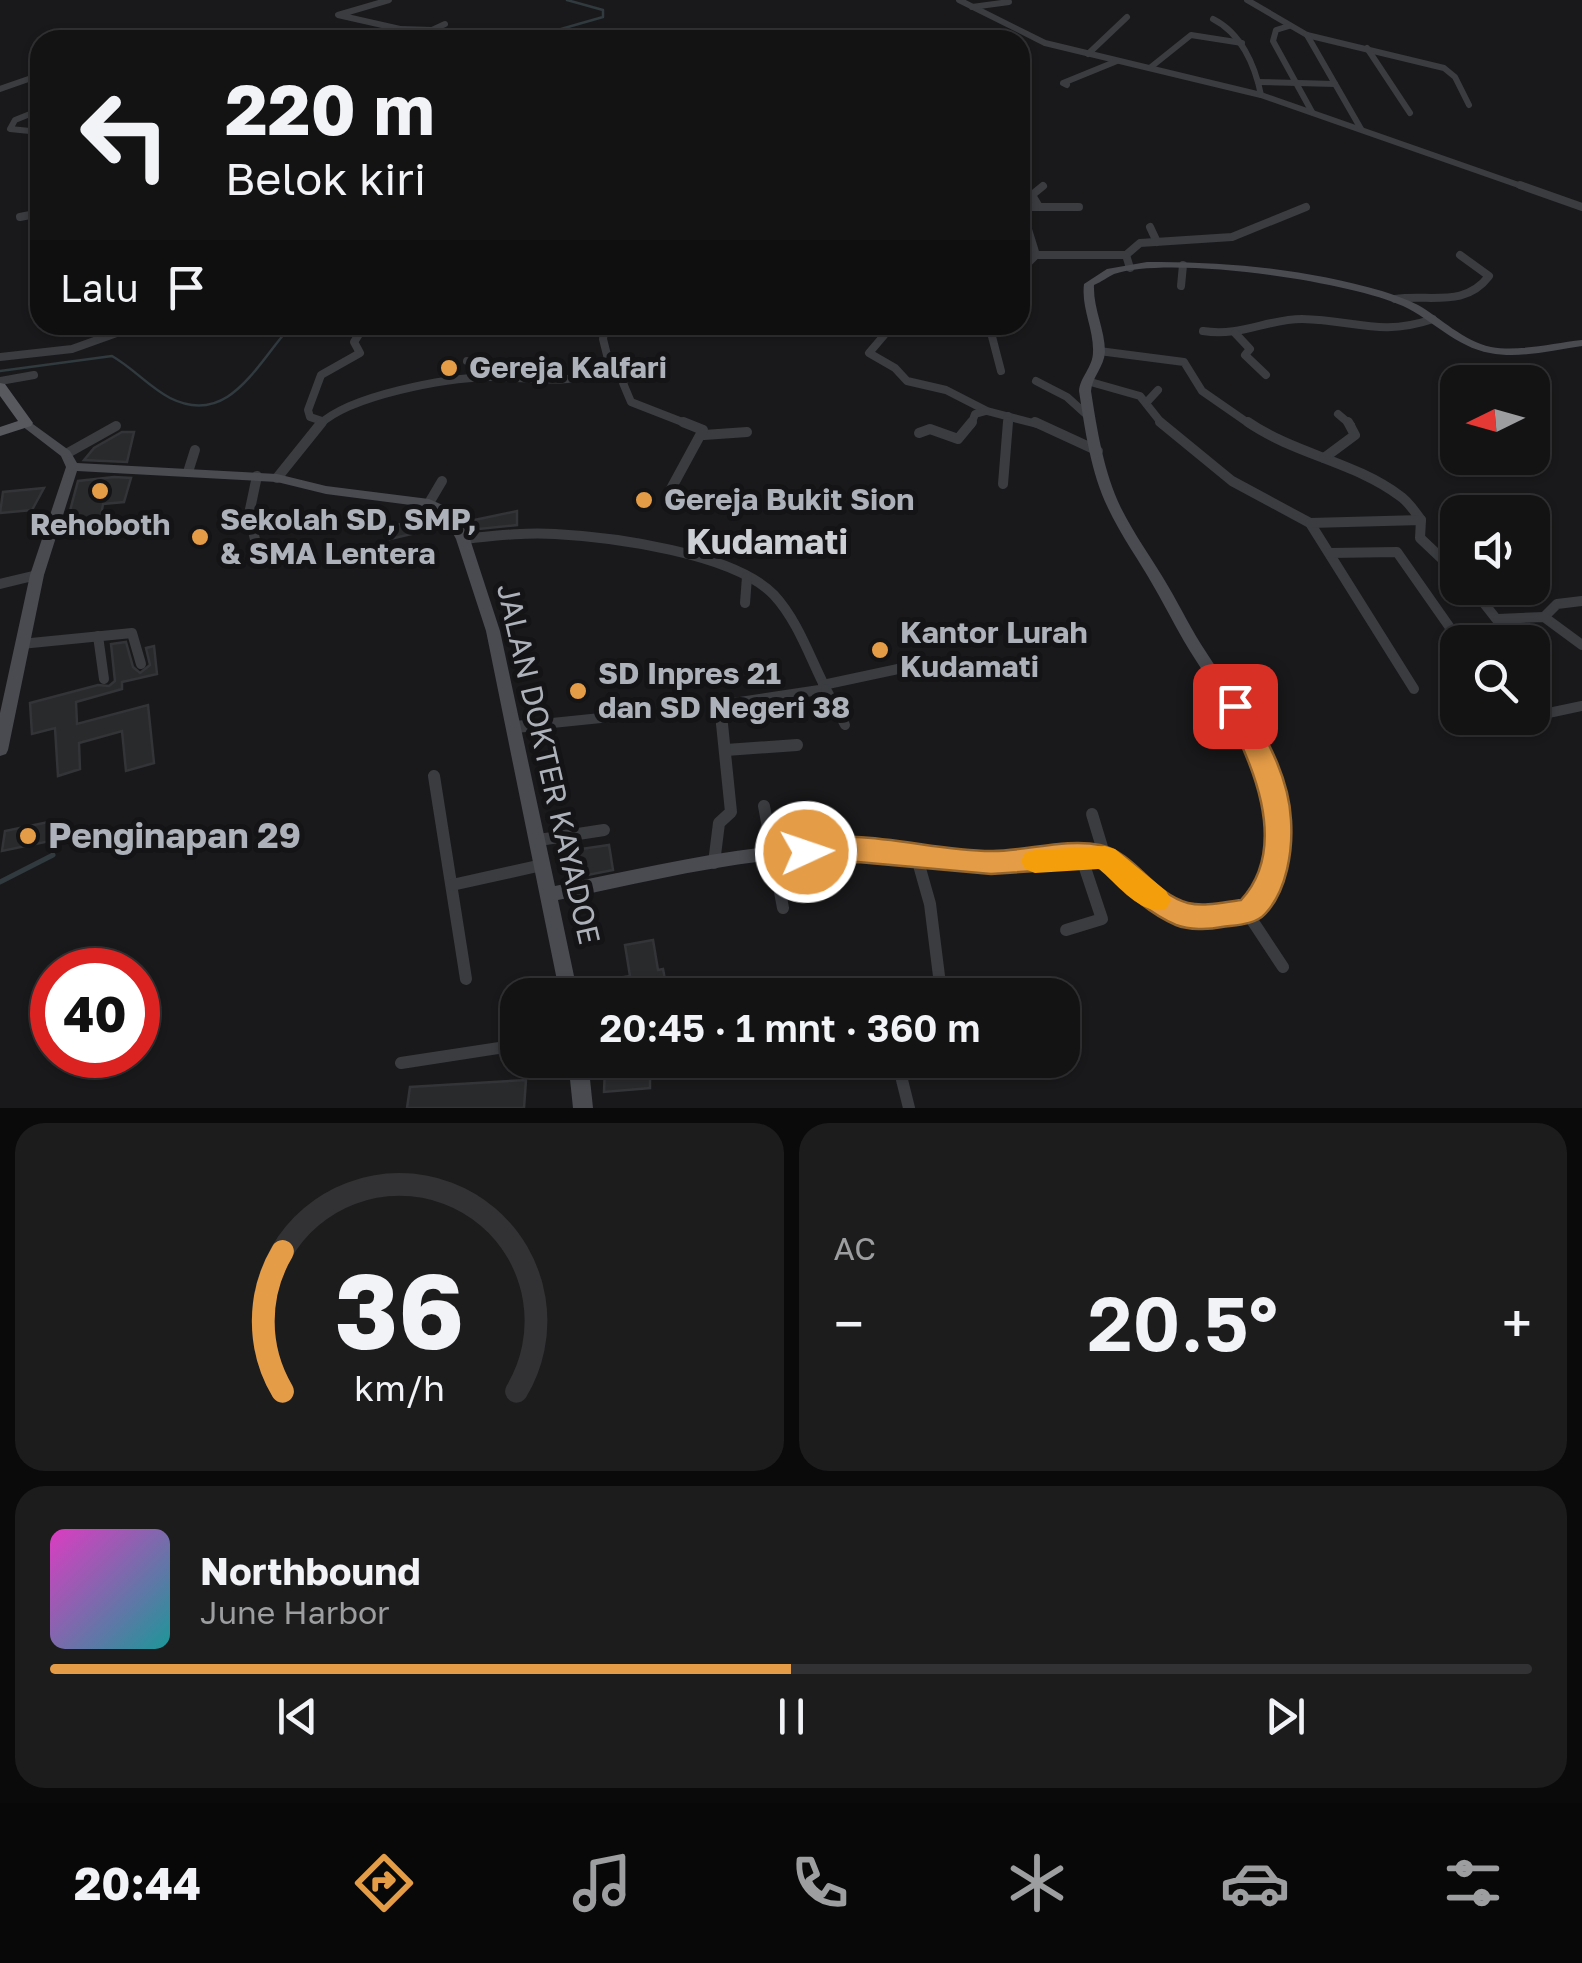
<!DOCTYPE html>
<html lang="id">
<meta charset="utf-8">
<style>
:root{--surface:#131314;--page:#1c1c1d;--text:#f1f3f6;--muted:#9d9ea0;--line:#323234;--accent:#e59c47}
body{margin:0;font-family:"Golos Text",sans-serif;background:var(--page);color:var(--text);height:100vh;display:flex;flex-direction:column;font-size:38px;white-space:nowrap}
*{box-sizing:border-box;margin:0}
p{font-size:32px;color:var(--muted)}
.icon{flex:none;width:55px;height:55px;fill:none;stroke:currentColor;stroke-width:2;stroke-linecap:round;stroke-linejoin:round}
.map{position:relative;height:1108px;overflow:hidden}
.sheet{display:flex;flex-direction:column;gap:15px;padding:15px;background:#0a0a0b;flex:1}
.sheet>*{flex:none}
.banner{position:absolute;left:30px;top:30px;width:1000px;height:305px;border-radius:30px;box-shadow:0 2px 8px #0004,0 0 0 2px var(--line);background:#131314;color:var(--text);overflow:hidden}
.needle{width:65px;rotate:265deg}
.buttons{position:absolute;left:1440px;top:365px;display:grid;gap:20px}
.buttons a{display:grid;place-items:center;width:110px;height:110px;border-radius:20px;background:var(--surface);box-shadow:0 2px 8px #0004,0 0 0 2px var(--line);font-size:50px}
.speed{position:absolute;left:30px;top:948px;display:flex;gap:20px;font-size:50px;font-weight:700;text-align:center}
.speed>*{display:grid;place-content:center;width:130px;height:130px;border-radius:50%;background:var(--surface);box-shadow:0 2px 8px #0004,0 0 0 2px var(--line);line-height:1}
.speed .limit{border:15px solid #d22;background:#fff;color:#111}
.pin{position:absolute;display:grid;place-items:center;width:85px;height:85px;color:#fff;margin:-42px;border-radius:20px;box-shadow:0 5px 15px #0006}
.me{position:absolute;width:110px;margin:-55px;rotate:87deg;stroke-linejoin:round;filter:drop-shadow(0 0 8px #0008)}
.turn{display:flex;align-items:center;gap:35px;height:210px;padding:0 30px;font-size:45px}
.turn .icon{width:130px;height:130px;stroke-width:2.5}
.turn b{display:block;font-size:70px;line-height:85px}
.then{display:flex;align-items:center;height:95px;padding:0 30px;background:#0003;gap:20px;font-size:38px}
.big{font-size:75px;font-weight:600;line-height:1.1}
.sheet .card{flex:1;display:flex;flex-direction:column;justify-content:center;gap:15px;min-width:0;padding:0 35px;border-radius:30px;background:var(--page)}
.sheet .dial{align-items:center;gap:0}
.dial svg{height:260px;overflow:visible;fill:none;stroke:var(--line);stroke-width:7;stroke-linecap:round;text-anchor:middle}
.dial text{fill:var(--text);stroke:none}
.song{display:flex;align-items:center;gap:30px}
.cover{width:120px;height:120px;border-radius:15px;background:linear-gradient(135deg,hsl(310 70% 55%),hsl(180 70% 35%))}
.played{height:10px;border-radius:5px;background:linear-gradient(90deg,var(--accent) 50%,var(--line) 50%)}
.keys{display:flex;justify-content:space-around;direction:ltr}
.heat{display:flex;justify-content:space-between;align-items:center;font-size:55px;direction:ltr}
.sheet .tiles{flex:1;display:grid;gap:15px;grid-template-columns:1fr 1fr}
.card:last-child{grid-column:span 2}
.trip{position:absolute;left:500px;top:978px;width:580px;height:100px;border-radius:30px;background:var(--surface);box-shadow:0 2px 8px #0004,0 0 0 2px var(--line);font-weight:600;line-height:100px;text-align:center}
.dock{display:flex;height:160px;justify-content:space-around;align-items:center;background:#080808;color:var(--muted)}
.dock .icon{width:70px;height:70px}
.dock .active{color:var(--accent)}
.dock b{font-size:45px;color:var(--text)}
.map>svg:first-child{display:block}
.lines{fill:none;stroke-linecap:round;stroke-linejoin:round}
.stream-far1{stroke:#303a3f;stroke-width:2.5}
.stream{stroke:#303a3f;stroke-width:5}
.building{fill:#292a2c;stroke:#333437;stroke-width:2.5}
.street-far3{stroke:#3a3c40;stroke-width:6}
.street-far2{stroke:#3a3c40;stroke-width:8}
.street-far1{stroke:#3a3c40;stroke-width:10}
.street{stroke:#3a3c40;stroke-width:12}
.secondary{fill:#494b50;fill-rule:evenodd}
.primary{fill:#57595f;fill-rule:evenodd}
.route{fill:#e59c47;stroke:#95652e;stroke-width:2.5}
.slow{fill:#f59e0b}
.poi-dot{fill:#e59c47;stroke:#141416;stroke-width:4}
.labels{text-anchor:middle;stroke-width:10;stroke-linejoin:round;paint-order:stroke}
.poi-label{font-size:30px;font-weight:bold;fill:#adb2ba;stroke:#141416;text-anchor:start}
.street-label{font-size:30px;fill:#adb2ba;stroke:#141416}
.quarter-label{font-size:35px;font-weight:bold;fill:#cdd1d6;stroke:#141416}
.near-poi-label{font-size:35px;font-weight:bold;fill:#adb2ba;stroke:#141416;text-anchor:start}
</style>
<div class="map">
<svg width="1582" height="1108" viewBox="0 0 1582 1108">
<rect width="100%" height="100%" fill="#19191b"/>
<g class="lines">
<g class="stream-far1">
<polyline points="555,40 561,29 603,17 603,10 567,0"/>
<path d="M0 371 112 356C133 368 149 387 170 398 230 428 257 362 292 325"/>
</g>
<polyline class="stream" points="0,882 53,855"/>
</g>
<g class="building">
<polygon points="122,432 134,432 127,462 84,460 94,448"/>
<polygon points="114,477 131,478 124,502 103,504 99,528 64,533 78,481"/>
<polygon points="44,488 32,510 0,513 3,492"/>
<polygon points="517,511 517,525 469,530 465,522"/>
<polygon points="430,518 433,529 390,539 387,527"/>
<polygon points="126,642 133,667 140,673 150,665 146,648 154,646 157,674 122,682 122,689 76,702 77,724 148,705 154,763 126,771 122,731 79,743 80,769 58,776 55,728 32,734 30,703 98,685 109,686 115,681 111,644"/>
<polygon points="53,821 50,841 2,851 5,831"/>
<polygon points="609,845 613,870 577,877 574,850"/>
<polygon points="653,940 658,970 663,969 666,985 661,986 663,995 620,995 618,978 630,976 625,945"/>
<polygon points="650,1064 650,1088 604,1092 605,1068"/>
<polygon points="526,1080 524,1108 407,1108 410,1087"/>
</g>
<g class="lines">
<g class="street-far3">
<polyline points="389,0 338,15 400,29 391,40"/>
<polyline points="959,0 1045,43 1261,95 1527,188"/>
<polyline points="1247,0 1307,35 1444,68 1455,77 1469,105"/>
<polyline points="972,7 1009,2"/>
<path d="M1213 19C1241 33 1255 65 1261 95"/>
<polyline points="1289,26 1276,30 1273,41 1312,112"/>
<polyline points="400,29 432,30 445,24"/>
<polyline points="1307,35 1361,129"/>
<polyline points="1367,48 1410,113"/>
<polyline points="1088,54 1127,17"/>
<polyline points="1151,67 1191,35 1242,43"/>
<polyline points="1258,82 1335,84"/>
<polyline points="1067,85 1063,83 1117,61"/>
<polyline points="0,89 40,75"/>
<polyline points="40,110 15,120 10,129 40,132"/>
<polyline points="40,119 34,123 40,126"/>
</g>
<g class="street-far2">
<polyline points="1520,185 1582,207"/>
<polyline points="1038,205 1032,195 1043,186"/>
<polyline points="20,217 40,213"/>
<polyline points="1150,227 1157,242"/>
<polyline points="1036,255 1021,207 1079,207"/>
<polyline points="1126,255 1140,243 1232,237 1306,207"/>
<polyline points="1020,271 1036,255 1126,255 1130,268"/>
<polyline points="1181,286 1183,265"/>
<path d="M1395 299C1430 294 1465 308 1489 276L1460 255"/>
<polyline points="172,325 190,325"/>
<polyline points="909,325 886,333 869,353 895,368 907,381 946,390 987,411 1041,425"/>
<polyline points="989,325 1001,371"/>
<path d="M1203 331C1241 337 1267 319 1302 319 1355 320 1380 337 1433 319"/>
<polyline points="1235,333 1250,349 1245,355 1266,375"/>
<polyline points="1099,351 1184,362 1202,391 1251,425"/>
<polyline points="0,357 72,349 139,325"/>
<polyline points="467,361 486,366 489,377"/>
<polyline points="609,364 630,373 623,383 631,402 690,425"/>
<polyline points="0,381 34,375"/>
<polyline points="1036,381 1067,397 1088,416"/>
<polyline points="1087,381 1140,396 1163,425"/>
<polyline points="1146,403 1158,390"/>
<polyline points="1338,414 1351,425"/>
<polyline points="322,421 310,417 308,410 321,375 360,353 354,342 365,325"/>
<path d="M319 425C350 395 446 378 489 377 529 376 575 390 609 363L603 339 605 325"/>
<polyline points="971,425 975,414 986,411"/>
<polyline points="1007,425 1008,416"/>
</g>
<g class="street-far1">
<polyline points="1035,422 1098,451"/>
<polyline points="1160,422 1232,481 1310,523 1414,689"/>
<path d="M1248 422C1294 454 1355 462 1400 496 1408 501 1415 512 1421 520"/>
<polyline points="919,433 930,429 958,439 972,422"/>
<polyline points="704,435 747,432"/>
<polyline points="66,454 116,426"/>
<polyline points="1324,458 1355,435 1348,422"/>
<polyline points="188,472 195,450"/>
<polyline points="257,476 249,514 258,552"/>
<polyline points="277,478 322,422"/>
<polyline points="1003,484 1008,422"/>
<polyline points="666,498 703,430 683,422"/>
<polyline points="429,503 442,481"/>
<polyline points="1310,523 1421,520 1420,538 1458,574"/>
<path d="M463 539C493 536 524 532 555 534 612 537 734 553 774 595 798 621 810 658 826 689L720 705 722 726"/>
<polyline points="1330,553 1397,552 1460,642"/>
<polyline points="0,584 37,575"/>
<polyline points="1472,588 1512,639"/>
<polyline points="745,603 747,577"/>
<polyline points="1544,617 1557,604 1582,601"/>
<polyline points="1498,619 1544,617 1582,645"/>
<polyline points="98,636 104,679"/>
<polyline points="21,644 132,633 141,664"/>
<polyline points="823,685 898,669"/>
<polyline points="826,689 845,725"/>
<polyline points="1525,718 1582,706"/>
<polyline points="523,726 630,715"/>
</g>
<g class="street">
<polyline points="515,727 547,724"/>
<polyline points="726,750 797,745"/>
<polyline points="434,776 466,979"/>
<polyline points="764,806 783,908"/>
<polyline points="1092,814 1105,857"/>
<polyline points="539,840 604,830"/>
<polyline points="714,863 719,823 731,812 722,724"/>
<polyline points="452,885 542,865"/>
<polyline points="1246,911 1283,967"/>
<polyline points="1066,930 1102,919 1081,856"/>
<polyline points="916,995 941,992 930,904 917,858"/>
<polyline points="897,1060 909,1108"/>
<polyline points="401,1063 518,1045"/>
</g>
<g class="secondary">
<path d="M1147 262C1225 261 1306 269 1382 291 1394 295 1406 299 1418 305 1441 318 1463 341 1491 347 1520 352 1553 343 1582 340V346C1552 350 1520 359 1490 353 1456 347 1433 320 1403 306 1349 281 1170 255 1114 274 1108 277 1101 282 1094 285 1093 309 1105 329 1105 352 1104 367 1092 377 1091 391 1097 430 1104 473 1121 508 1135 536 1153 560 1168 586 1181 608 1192 631 1206 652 1251 722 1319 806 1271 893 1261 910 1248 919 1229 923 1151 940 1142 867 1090 863 1057 860 1025 870 992 870 942 870 892 856 842 856 746 856 651 881 558 900L578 995H560L486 631 456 539 444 516 426 507 326 494 277 482 77 471 44 575 8 750 6 754 0 756V713L30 575 66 467 61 456 22 426 20 423 26 419 70 451 77 463 277 474 326 486 429 499 454 510 470 539 500 631 555 886C649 867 742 844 838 842 889 841 938 855 989 856 1022 856 1054 847 1087 848 1130 850 1142 882 1175 902 1203 919 1245 911 1259 880 1296 800 1236 724 1195 659 1180 636 1168 611 1154 587 1139 560 1121 536 1108 508 1091 473 1085 430 1079 391 1080 377 1093 367 1093 352 1094 329 1081 308 1084 284L1107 269Z"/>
<polygon points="568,1060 588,1060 593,1108 573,1108"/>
</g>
<polygon class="primary" points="0,383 5,384 33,423 31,426 0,436 0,427 18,421 0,396"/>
</g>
<path class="route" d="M1235 696 1244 699C1265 736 1289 776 1291 820 1293 850 1287 891 1265 914 1255 925 1235 925 1222 927 1208 930 1189 930 1176 925 1147 913 1125 890 1103 869L1095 867 991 874 858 862 806 864 796 861 791 852 796 844C857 824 930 852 993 851 1026 851 1067 838 1100 845 1136 853 1153 894 1188 903 1205 907 1224 902 1241 900 1291 846 1251 759 1222 706L1226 699Z"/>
<path class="slow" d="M1105 846 1115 849 1166 891 1171 900 1166 909C1142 917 1117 884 1099 869L1035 873 1025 869 1021 861 1025 853 1035 850Z"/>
<g class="poi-dot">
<circle cx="449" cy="368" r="10"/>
<circle cx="100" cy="491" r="10"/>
<circle cx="644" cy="500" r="10"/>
<circle cx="200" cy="537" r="10"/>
<circle cx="880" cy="650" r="10"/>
<circle cx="578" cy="691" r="10"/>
<circle cx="28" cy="836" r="10"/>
</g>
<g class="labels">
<g class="poi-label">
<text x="469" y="378">Gereja Kalfari</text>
<text x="664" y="510">Gereja Bukit Sion</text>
<text x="220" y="530">Sekolah SD, SMP,<tspan x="220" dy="34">&amp; SMA Lentera</tspan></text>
<text x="100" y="535" text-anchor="middle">Rehoboth</text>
<text x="900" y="643">Kantor Lurah<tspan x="900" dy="34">Kudamati</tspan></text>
<text x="598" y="684">SD Inpres 21<tspan x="598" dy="34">dan SD Negeri 38</tspan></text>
</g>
<g class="street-label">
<text transform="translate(548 764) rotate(77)" y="10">JALAN DOKTER KAYADOE</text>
</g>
<g class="quarter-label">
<text x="767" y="554">Kudamati</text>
</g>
<g class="near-poi-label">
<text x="48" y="848">Penginapan 29</text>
</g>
</g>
</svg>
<div class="buttons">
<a><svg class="needle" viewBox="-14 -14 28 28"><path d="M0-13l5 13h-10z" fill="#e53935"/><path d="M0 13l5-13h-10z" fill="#9d9ea0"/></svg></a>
<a><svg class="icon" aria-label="sound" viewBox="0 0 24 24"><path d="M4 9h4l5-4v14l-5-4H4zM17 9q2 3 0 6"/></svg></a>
<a><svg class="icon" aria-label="search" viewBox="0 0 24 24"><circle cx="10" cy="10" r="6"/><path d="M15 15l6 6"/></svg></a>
</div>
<div class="speed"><div class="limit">40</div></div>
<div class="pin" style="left:1235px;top:706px;background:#d93025"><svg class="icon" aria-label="arrive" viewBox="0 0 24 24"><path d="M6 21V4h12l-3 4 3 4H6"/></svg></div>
<svg class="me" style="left:806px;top:852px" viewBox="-20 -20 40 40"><circle r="17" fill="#e59c47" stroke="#fff" stroke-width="3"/><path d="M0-11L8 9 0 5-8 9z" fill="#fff"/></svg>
<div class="trip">20:45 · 1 mnt · 360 m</div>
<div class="banner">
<div class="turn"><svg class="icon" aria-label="left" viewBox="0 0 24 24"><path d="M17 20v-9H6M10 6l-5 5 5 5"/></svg><div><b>220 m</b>Belok kiri</div></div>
<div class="then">Lalu<svg class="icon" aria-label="arrive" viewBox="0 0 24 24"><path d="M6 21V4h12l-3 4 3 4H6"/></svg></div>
</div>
</div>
<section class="sheet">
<div class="tiles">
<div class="card dial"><svg viewBox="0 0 100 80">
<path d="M14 69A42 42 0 1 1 86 69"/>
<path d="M14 69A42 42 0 0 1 14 26" stroke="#e59c47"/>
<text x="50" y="56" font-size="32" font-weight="700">36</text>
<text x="50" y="72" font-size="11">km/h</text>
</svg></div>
<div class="card"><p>AC</p>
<div class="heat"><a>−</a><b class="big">20.5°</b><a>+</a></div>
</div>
<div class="card">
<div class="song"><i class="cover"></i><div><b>Northbound</b><p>June Harbor</p></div></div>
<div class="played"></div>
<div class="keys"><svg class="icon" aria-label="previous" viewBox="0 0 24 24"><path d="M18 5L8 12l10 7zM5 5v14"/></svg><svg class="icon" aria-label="pause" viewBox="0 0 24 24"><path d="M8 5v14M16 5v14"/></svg><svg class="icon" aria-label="next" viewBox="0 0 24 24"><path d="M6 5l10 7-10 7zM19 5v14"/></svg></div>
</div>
</div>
</section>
<nav class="dock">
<b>20:44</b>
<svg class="icon active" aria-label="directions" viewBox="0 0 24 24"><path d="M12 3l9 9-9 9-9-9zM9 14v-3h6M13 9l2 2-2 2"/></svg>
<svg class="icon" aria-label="music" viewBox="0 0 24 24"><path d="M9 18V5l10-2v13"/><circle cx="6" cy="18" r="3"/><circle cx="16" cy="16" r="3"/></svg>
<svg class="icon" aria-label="phone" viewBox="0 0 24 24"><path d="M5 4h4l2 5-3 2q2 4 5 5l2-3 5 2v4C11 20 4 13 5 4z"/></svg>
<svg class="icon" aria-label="climate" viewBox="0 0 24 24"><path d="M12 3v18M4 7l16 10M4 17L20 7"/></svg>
<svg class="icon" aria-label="car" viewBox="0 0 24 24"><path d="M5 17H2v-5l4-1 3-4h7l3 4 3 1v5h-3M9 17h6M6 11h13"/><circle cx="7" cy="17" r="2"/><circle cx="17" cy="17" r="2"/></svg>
<svg class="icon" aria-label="filters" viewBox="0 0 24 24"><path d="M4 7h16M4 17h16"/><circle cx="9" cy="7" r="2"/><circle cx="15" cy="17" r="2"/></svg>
</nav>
